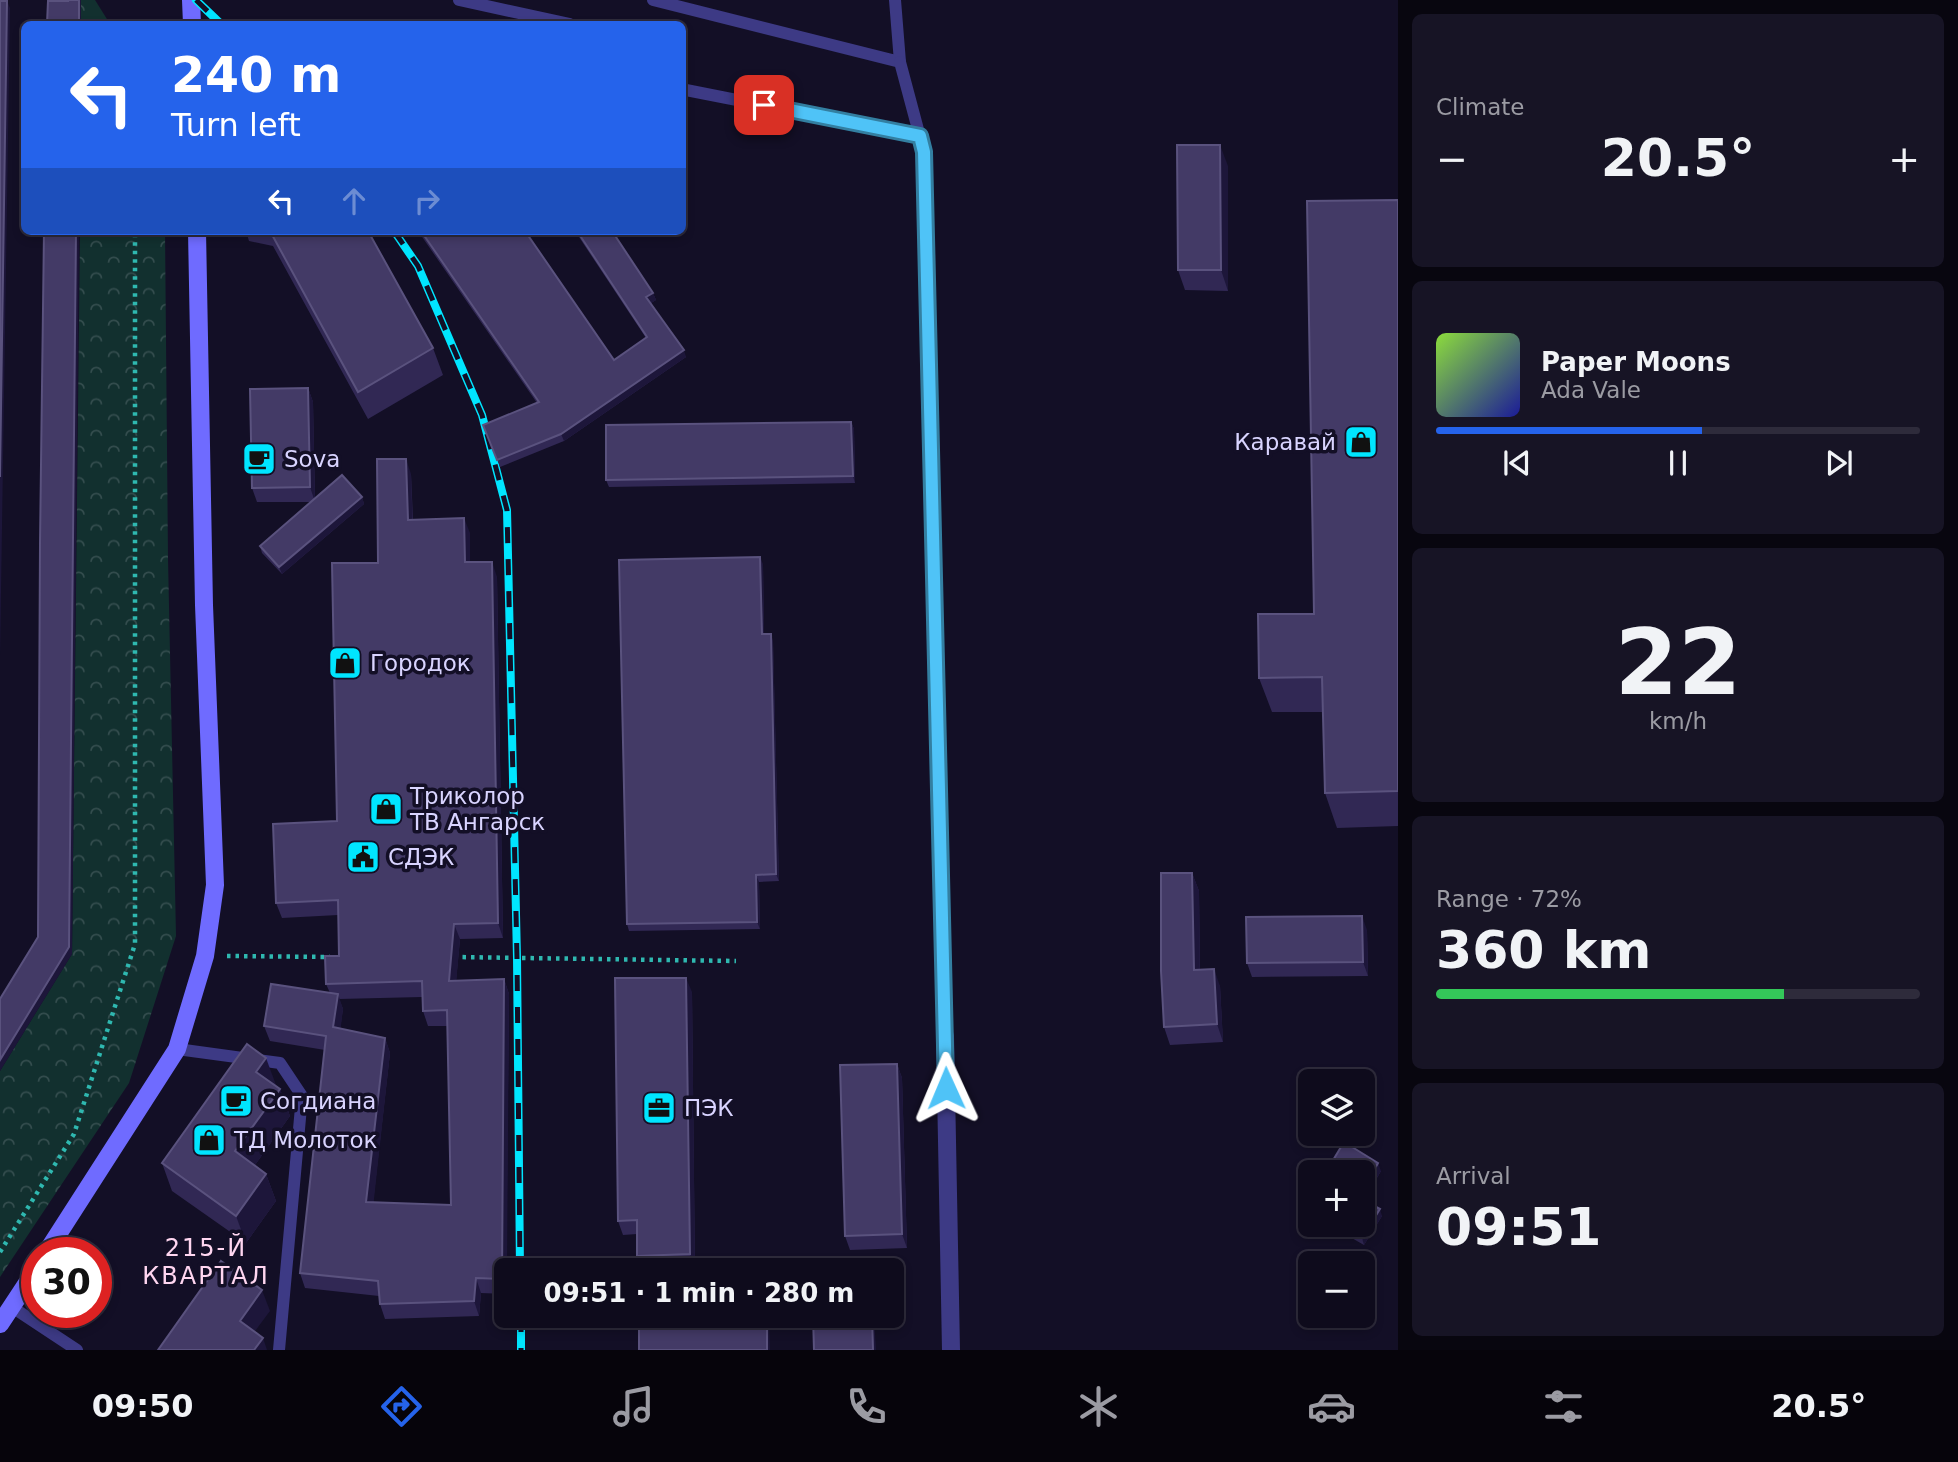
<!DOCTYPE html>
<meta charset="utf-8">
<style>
:root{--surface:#0e0b1c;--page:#171425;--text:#f1f3f6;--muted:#9b9ba3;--line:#2e2b3b;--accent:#2563eb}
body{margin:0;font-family:"DejaVu Sans",sans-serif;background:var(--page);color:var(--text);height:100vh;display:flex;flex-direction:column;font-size:26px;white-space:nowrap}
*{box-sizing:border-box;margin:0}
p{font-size:23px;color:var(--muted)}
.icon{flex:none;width:38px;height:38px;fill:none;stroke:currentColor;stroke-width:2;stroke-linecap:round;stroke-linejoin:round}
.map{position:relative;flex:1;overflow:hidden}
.details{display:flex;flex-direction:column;gap:14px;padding:14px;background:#08060f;width:560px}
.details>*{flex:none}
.guide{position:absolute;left:21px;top:21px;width:665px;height:214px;border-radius:10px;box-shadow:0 4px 10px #0003,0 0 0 2px var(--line);background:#2563eb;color:#fff;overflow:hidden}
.tools{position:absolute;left:1298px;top:1069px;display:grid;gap:14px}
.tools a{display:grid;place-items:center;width:77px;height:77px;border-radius:10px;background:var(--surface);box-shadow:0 4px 10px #0003,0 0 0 2px var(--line);font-size:35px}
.speed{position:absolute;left:21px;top:1237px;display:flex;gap:14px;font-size:35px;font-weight:700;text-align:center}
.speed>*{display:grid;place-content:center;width:91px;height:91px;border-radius:50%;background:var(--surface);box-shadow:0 4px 10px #0003,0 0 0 2px var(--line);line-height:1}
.speed .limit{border:10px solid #d22;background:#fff;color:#111}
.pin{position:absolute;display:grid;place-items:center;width:60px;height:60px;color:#fff;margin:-30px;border-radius:14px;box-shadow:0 4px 10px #0006}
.me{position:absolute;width:77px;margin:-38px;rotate:359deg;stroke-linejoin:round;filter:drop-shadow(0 0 5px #0008)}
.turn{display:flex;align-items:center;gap:24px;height:147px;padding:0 35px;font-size:32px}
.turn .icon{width:91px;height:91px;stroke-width:2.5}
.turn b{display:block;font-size:49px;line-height:60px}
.lanes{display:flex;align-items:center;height:66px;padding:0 35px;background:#0003;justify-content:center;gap:35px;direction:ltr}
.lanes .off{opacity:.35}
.big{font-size:52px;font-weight:700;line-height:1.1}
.details .tile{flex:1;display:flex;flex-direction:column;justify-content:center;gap:10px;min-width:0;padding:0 24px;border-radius:10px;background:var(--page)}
.details .dial{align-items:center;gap:0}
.dial b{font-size:91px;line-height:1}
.song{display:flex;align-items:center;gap:21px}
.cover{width:84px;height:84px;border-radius:10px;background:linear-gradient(135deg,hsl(90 70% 55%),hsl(240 70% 35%))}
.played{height:7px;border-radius:4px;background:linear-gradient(90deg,var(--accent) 55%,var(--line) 55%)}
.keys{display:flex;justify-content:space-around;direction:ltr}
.heat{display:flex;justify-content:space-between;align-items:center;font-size:38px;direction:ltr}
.charge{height:10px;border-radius:5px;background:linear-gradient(90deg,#34c759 72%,var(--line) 0)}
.trip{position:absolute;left:494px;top:1258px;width:410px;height:70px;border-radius:10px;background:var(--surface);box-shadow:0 4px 10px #0003,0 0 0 2px var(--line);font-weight:700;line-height:70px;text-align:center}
.menu{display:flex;height:112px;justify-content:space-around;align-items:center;background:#06040b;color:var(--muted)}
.menu .icon{width:49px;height:49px}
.menu .selected{color:var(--accent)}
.menu b{font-size:32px;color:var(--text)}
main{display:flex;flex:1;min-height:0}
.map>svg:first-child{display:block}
.forest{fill:url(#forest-crowns)}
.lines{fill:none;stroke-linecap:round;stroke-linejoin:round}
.path{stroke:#2fb8b0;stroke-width:4.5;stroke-dasharray:3.5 5;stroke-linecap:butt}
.lane{stroke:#3d3a85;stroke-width:12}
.street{stroke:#3d3a85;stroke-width:18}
.secondary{stroke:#6f6bff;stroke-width:18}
.rail-casing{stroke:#00e5ff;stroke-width:8}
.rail{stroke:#130f26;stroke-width:5;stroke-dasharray:16;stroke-linecap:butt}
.wall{fill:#312854;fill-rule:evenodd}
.shaded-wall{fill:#1d163a}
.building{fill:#433a66;stroke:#5a527e;stroke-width:2}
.route-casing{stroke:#337fa1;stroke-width:18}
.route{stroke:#4fc3f7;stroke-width:12}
.labels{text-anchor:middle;stroke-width:7;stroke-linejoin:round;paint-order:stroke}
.poi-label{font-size:23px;fill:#d9d4ff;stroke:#130f26;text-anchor:start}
.neighbourhood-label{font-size:24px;letter-spacing:2px;fill:#ffd6f0;stroke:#130f26}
</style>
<main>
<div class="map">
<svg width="1398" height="1350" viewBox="0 0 1398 1350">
<defs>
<pattern id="forest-crowns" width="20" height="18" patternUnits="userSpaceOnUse" patternTransform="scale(1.75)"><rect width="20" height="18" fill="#12302f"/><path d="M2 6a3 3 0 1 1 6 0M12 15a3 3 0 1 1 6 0" fill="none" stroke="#344d4e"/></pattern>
</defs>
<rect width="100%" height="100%" fill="#130f26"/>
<g class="forest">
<polygon points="81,0 95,0 110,24 81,24"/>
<polygon points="80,231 165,231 168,559 176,936 129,1083 0,1277 0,1071 72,954"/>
</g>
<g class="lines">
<g class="path">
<polyline points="227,956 330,957"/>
<polyline points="454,957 736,961"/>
<polyline points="0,1252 74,1134 135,944 135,231"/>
</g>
<g class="lane">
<polyline points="459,0 570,24"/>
<polyline points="653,0 900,62 895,0"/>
<polyline points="900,62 924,152 945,1036"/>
<polyline points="682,87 686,90 920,136"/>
<polyline points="177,1049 280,1063 302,1096 279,1350"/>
<polyline points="12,1307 77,1350"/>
</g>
<polyline class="street" points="945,1036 951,1350"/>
<g class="secondary">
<polyline points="191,0 192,24"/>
<polyline points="46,1253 177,1049 205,956 215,885 204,605 197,231"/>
<polyline points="0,1324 37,1268"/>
</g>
<defs>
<g id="rail">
<polyline points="196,0 221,24"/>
<polyline points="394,231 418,266 482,415 507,510 517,958 520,1270"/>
<polyline points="521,1316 521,1350"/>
</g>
</defs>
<use href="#rail" class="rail-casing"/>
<use href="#rail" class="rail"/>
</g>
<g class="wall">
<polygon points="1228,166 1228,291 1185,290 1178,270"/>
<polygon points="1398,200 1398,826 1337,828 1325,793 1323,712 1272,712 1259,678 1314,614"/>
<polygon points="246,231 368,231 433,348 443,375 368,419 273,246 249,241"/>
<polygon points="418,231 525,231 614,360 646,338 575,231 612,231 653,293 656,300 651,303 686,357 564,441 500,467 483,425 537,403"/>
<polygon points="308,388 313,402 315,498 362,497 364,504 282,574 262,553 260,546 311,502 257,502 252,488"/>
<polygon points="851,422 854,429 855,483 609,487 606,480"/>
<path d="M411 474 413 520 470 533V562L497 577 503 938 460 939 456 981 504 979 509 994 506 1294 481 1293 479 1316 385 1319 380 1304 379 1296 305 1288 300 1273 325 1050 270 1041 264 1026 330 993 326 984 339 956 338 915 282 918 276 903 337 821ZM422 997 423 1011 428 1026H448L451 1205 373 1203 390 1053 385 1038 340 1029 343 1009 339 999Z"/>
<polygon points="763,564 764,634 773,641 779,881 759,882 760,929 629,931 627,924"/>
<polygon points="1192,873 1199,891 1200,970 1220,986 1223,1042 1170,1045 1164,1027"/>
<polygon points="1367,930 1368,976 1252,977 1247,963"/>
<polygon points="692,992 695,1269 642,1270 637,1256 637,1234 623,1235 618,1221"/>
<polygon points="897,1064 902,1078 907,1248 850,1250 845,1236"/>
<polygon points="276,1085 275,1086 280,1089 290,1116 255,1165 266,1174 276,1201 246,1243 172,1191 162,1163"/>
<polygon points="1381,1171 1364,1200 1382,1216 1364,1245 1329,1225 1363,1225 1363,1172"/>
<polygon points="1311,1198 1311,1215 1309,1213 1306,1206"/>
</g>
<g class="shaded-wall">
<rect x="79" y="0" width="2" height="24"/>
<polygon points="7,1 10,8 0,657 0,477"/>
<polygon points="1220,145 1228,166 1228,291 1221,270"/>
<polygon points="76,231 79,231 72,954 0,1071 0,1060 69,947"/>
<polygon points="653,293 656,300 649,304 646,297"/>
<polygon points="684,350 686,357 564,441 561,434"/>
<polygon points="308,388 313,402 315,502 310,487"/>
<polygon points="851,422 854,429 855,483 853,476"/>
<polygon points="406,459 411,474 413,535 408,520"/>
<polygon points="362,497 364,504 282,574 279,567"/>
<polygon points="464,518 470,533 470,577 465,562"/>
<polygon points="760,557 763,564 764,641 762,634"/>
<polygon points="492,562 497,577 503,938 498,923"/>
<polygon points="771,634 773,641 779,881 776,874"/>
<polygon points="1192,873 1199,891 1200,987 1194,970"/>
<polygon points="756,875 759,882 760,929 757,922"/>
<polygon points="1362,916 1367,930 1368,976 1363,962"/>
<polygon points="454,924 460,939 455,996 449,981"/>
<polygon points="1214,969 1220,986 1223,1042 1217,1024"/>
<polygon points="686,978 692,992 695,1269 690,1254"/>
<polygon points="504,979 509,994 507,1270 506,1270 506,1290 502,1279"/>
<polygon points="338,994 343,1009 339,1042 333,1027"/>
<polygon points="385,1038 390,1053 372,1217 366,1202"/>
<polygon points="266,1058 276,1085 265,1099 256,1072"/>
<polygon points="897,1064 902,1078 907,1248 902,1234"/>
<polygon points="280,1089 290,1116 245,1179 235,1151"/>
<polygon points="1378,1163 1381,1171 1363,1201 1363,1190"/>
<polygon points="266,1174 276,1201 246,1243 236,1216"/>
<polygon points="1380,1209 1382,1216 1364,1245 1362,1238"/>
<polygon points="476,1278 481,1293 479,1316 474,1301"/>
<polygon points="262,1290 270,1311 247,1342 240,1321"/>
<polygon points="767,1316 769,1321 770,1350 767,1350"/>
<polygon points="872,1316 874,1317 876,1350 873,1350"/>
<polygon points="263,1338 267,1350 254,1350"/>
</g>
<g class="building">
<polygon points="67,0 79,0 79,24 47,24 48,1 69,1"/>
<polygon points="0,1 7,1 0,477"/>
<polygon points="1177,145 1220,145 1221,270 1178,270"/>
<polygon points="1398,200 1398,791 1325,793 1322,677 1259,678 1258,614 1314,614 1307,201"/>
<polygon points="44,231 76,231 69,947 0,1060 0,999 38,937 40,544"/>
<polygon points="270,231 368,231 433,348 358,392"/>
<polygon points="421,231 525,231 614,360 647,337 577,231 612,231 653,293 646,297 684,350 561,434 497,460 483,425 539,402"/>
<polygon points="308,388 310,487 252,488 250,389"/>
<polygon points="851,422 853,476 606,480 606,425"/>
<polygon points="377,459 406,459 408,520 464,518 465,562 492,562 498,923 454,924 449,981 504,979 502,1279 476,1278 474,1301 380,1304 378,1281 300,1273 326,1036 264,1026 271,984 338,994 333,1027 385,1038 366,1202 451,1205 447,1010 423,1011 422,981 326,984 325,956 339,956 338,900 276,903 273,824 337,821 332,563 378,563"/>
<polygon points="342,475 362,497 279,567 260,546"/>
<polygon points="760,557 762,634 771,634 776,874 756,875 757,922 627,924 619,560"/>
<polygon points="1161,873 1192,873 1194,970 1214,969 1217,1024 1164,1027 1161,971"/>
<polygon points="1362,916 1363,962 1247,963 1246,917"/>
<polygon points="615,978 686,978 690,1254 637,1256 637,1220 618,1221"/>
<polygon points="247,1044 266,1058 256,1072 280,1089 235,1151 266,1174 236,1216 162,1163"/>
<polygon points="897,1064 902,1234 845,1236 840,1065"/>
<polygon points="1344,1142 1378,1163 1363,1190 1363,1172 1326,1172"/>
<polygon points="1311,1198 1311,1209 1306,1206"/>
<polygon points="1363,1200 1380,1209 1362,1238 1339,1225 1363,1225"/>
<polygon points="221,1261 262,1290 240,1321 263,1338 254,1350 158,1350"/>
<rect x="639" y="1316" width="128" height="34"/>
<polygon points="813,1316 872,1316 873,1350 814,1350"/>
</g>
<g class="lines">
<defs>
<polyline id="route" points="764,105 920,136 924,152 946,1088"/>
</defs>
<use href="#route" class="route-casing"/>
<use href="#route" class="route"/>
</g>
<defs>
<symbol id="shop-square" viewBox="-11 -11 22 22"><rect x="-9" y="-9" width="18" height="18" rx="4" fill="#00e5ff" stroke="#130f26"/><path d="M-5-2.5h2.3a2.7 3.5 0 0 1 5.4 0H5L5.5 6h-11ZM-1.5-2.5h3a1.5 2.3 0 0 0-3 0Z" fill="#111"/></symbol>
<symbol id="cafe-square" viewBox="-11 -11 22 22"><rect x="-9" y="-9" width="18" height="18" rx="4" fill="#00e5ff" stroke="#130f26"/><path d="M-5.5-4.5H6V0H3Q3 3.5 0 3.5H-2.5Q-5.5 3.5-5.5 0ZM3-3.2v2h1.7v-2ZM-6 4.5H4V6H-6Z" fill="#111"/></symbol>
<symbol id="civic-square" viewBox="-11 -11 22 22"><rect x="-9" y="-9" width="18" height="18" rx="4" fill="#00e5ff" stroke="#130f26"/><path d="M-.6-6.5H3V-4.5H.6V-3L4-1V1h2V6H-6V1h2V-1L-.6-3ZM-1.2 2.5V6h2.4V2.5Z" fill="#111"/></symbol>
<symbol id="office-square" viewBox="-11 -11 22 22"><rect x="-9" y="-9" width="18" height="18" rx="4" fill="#00e5ff" stroke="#130f26"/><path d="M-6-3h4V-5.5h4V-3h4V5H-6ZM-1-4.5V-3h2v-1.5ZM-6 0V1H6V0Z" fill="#111"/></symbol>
</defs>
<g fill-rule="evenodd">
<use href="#shop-square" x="1342" y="423" width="38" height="38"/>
<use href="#cafe-square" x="240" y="440" width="38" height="38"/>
<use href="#shop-square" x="326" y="644" width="38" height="38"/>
<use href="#shop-square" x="367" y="790" width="38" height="38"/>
<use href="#civic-square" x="344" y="838" width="38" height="38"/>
<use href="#cafe-square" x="217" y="1082" width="38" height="38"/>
<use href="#office-square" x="640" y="1089" width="38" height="38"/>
<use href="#shop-square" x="190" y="1121" width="38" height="38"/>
</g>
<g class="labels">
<g class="poi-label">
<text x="1336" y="450" text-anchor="end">Каравай</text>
<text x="284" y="467">Sova</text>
<text x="370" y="671">Городок</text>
<text x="410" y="804">Триколор<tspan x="410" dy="26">ТВ Ангарск</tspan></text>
<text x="388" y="865">СДЭК</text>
<text x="260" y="1109">Согдиана</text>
<text x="684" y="1116">ПЭК</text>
<text x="234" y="1148">ТД Молоток</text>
</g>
<g class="neighbourhood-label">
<text x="206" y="1256">215-Й<tspan x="206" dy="28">КВАРТАЛ</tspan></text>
</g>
</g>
</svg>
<div class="tools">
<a><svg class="icon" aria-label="layers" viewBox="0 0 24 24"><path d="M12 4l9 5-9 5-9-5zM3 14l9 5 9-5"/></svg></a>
<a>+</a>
<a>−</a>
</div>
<div class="speed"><div class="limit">30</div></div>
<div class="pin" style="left:764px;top:105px;background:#d93025"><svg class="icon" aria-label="arrive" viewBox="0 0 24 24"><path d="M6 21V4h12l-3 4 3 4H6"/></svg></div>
<svg class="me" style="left:946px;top:1088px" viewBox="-20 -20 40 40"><path d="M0-17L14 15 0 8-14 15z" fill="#4fc3f7" stroke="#fff" stroke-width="4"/></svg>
<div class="trip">09:51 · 1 min · 280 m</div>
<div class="guide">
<div class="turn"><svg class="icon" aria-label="left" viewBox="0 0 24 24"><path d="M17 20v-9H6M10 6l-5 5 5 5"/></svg><div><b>240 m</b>Turn left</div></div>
<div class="lanes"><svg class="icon" aria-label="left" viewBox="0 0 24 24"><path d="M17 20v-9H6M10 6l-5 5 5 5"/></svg><svg class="icon off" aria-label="ahead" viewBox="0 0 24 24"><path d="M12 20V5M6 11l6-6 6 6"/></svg><svg class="icon off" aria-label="right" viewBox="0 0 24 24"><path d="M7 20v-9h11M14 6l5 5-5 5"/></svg></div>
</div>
</div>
<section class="details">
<div class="tile"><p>Climate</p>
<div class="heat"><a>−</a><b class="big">20.5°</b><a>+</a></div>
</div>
<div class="tile">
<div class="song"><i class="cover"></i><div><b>Paper Moons</b><p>Ada Vale</p></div></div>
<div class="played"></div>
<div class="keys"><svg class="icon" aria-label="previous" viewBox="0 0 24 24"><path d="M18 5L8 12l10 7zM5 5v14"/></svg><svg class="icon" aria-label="pause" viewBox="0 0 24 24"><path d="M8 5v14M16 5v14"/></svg><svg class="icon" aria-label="next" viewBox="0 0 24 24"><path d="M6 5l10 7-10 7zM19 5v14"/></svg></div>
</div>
<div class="tile dial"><b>22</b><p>km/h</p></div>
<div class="tile"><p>Range · 72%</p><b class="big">360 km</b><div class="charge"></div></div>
<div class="tile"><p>Arrival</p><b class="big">09:51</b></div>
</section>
</main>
<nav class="menu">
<b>09:50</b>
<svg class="icon selected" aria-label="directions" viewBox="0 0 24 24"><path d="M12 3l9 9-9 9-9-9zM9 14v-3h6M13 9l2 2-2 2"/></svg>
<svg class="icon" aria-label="music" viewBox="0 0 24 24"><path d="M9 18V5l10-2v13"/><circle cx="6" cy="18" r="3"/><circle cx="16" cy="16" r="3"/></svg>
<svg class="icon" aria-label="phone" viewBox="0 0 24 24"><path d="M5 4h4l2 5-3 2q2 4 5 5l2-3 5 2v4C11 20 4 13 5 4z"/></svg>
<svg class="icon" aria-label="climate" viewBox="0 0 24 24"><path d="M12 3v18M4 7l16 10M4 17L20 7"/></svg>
<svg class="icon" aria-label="car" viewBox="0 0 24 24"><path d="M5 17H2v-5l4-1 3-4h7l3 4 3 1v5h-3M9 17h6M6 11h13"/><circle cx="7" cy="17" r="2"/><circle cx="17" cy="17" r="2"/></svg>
<svg class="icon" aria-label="filters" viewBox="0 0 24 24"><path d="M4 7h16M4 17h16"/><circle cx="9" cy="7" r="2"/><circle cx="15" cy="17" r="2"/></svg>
<b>20.5°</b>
</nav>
